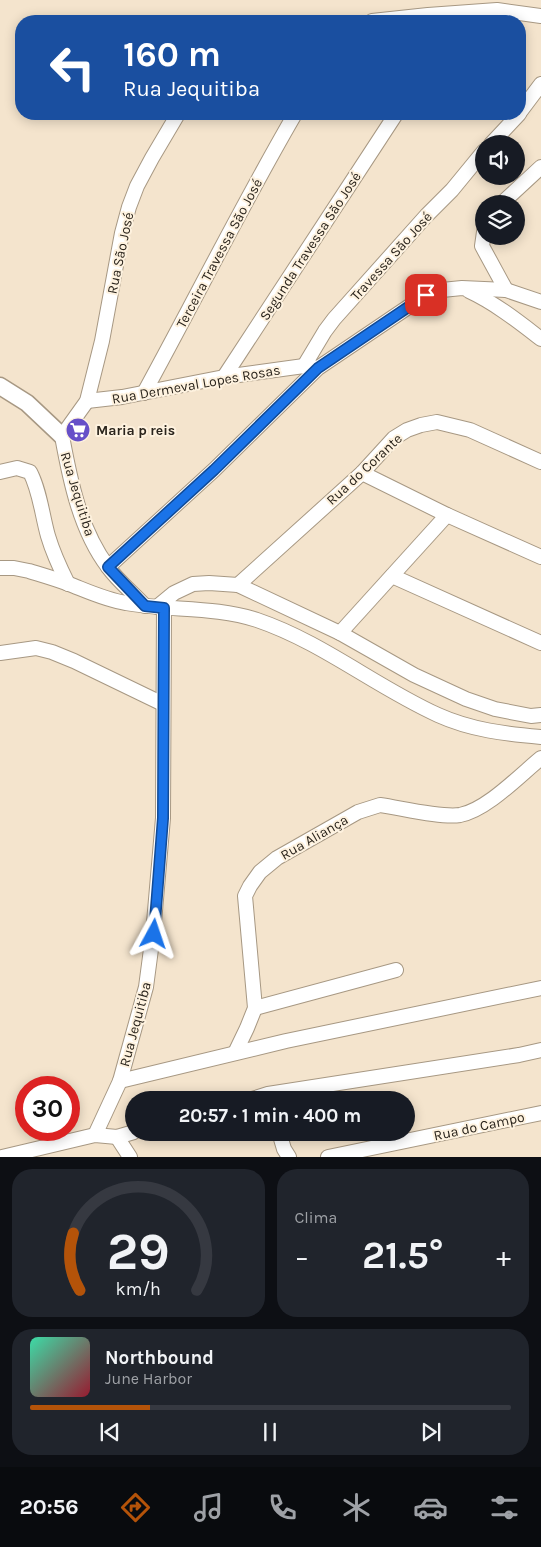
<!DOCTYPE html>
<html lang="pt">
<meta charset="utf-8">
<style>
:root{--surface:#171b24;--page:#20242c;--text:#f1f3f6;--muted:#9ea1a6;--line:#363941;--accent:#b45309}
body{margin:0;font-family:Karla,sans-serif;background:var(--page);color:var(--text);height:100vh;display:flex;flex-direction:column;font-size:19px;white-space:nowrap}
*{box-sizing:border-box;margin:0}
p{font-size:16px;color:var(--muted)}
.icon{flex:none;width:28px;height:28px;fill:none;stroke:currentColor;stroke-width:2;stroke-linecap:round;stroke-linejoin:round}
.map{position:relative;height:1157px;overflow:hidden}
.sheet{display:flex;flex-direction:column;gap:12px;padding:12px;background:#0d0f14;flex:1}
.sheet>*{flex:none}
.top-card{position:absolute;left:15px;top:15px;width:511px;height:105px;border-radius:20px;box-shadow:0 2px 12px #0003;background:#1a4fa0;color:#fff;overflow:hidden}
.fabs{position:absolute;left:475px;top:135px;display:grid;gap:10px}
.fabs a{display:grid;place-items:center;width:50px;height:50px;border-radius:50%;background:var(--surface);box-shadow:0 2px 12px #0003;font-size:25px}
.speed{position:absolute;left:15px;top:1076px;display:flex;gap:10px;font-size:25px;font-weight:700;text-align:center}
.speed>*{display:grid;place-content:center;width:65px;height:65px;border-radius:50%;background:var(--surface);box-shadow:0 2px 12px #0003;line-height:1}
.speed .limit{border:8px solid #d22;background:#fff;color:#111}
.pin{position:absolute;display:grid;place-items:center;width:42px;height:42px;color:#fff;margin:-21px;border-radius:10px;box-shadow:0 2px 8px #0006}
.me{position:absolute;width:55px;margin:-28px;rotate:5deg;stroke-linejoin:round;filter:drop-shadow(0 0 4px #0008)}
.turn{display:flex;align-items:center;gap:18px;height:105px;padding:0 25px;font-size:22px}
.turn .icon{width:65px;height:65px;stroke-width:2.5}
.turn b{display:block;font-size:35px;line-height:42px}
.big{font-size:38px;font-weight:700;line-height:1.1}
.sheet .widget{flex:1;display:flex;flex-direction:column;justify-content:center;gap:8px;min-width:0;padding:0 18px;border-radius:20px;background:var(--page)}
.sheet .dial{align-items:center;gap:0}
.dial svg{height:130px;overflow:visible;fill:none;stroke:var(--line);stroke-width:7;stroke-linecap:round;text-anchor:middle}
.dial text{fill:var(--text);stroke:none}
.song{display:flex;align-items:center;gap:15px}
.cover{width:60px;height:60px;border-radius:8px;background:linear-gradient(135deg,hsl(160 70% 55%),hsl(350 70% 35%))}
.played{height:5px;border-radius:2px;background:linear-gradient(90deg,var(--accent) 25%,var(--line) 25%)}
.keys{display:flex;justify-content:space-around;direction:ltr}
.heat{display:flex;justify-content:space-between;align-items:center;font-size:28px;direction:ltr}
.sheet .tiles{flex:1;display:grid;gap:12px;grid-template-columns:1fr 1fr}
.widget:last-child{grid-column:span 2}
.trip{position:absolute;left:125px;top:1091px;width:290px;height:50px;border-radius:25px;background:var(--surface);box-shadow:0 2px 12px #0003;font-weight:700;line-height:50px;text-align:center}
.tabs{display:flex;height:80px;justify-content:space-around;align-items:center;background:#090b0e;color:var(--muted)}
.tabs .icon{width:35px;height:35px}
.tabs .current{color:var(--accent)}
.tabs b{font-size:22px;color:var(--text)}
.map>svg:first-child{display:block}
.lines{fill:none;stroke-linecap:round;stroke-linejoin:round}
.minor-casing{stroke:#a79883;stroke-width:16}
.tertiary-casing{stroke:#a79883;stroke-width:19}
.minor{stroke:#fff;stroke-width:14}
.tertiary{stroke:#fff;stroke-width:16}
.route-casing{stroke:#114b97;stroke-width:12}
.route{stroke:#1a73e8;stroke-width:9}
.labels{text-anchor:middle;stroke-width:4;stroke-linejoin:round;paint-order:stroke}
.street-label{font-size:14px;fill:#2a241c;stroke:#fef2df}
.poi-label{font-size:14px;font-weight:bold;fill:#2a241c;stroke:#fef2df;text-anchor:start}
</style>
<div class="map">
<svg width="541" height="1157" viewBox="0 0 541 1157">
<rect width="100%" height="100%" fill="#f4e4cd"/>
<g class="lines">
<defs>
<g id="minor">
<polyline points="372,21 428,15 497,10 541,16"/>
<polyline points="520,112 541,84"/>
<polyline points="491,144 519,114"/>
<polyline points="501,204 541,167"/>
<polyline points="484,232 482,246 506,290"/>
<path d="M469 291C495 303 519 322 541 339"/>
<polyline points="304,366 325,331 334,319 426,216 452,190 484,151"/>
<polyline points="224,377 396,114"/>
<path d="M144 393C195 300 242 205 295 114"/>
<polyline points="87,401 122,397 224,377 304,366 313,367"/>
<path d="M0 472 17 468 30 472C40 491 42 515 48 536 53 553 60 568 68 584"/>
<polyline points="362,473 447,515 541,557"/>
<polyline points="108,567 214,470 318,368 426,295 442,290 462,288 506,290 541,302"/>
<path d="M0 568H14L29 571C42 575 56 579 69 584 87 591 106 600 126 603 169 611 215 606 257 620 322 642 376 687 438 715 471 730 506 734 541 737"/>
<polyline points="392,576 541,643"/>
<polyline points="238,585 362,473 394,438 407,430 421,425 437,422 470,430 541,462"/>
<path d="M145 606C133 593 118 581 108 567 80 530 70 480 62 436L87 401 102 341 122 233 129 207 137 186 152 158 178 114"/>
<polyline points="157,607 174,593 193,584 209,583 238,585 340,633 414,675 466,699 495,709 531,716 541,715"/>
<polyline points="340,633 447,515"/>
<polyline points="0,653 36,648 52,652 74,661 163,704"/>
<polyline points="255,1008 396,970"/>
<path d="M235 1053 247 1028 255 1008 245 896 250 886 260 872 277 858 358 812 380 805C401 808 441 818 460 815 487 810 520 775 541 758"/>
<polyline points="120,1081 286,1041 541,988"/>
<polyline points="249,1100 268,1094 519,1055 541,1050"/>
<polyline points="279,1132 284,1149 289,1157"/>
<polyline points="95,1135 120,1081 146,987 153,934 163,818 164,608"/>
<polyline points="117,1137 130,1157"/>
<polyline points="2,1157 95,1135 117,1137 134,1132"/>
<polyline points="328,1157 541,1113"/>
</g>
<polyline id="tertiary" points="0,386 27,403 62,436"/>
</defs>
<use href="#minor" class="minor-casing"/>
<use href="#tertiary" class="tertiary-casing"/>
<use href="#minor" class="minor"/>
<use href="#tertiary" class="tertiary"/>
</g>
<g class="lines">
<defs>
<polyline id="route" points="154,934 163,818 164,608 145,606 108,567 214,470 318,368 426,295"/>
</defs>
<use href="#route" class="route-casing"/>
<use href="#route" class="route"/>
</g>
<defs>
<symbol id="supermarket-disc" viewBox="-11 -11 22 22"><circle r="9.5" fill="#664fc8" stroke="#fef2df"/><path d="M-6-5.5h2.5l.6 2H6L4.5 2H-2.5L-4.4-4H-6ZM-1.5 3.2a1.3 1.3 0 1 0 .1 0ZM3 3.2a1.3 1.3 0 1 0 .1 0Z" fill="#fff"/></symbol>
</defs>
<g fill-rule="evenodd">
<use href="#supermarket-disc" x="64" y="416" width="28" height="28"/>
</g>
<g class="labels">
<g class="street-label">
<text transform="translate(310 246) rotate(-57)" y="5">Segunda Travessa São José</text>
<text transform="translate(120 253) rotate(-78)" y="5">Rua São José</text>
<text transform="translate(219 253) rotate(-62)" y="5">Terceira Travessa São José</text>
<text transform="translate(391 256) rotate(-48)" y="5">Travessa São José</text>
<text transform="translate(196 384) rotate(-10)" y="5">Rua Dermeval Lopes Rosas</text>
<text transform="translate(364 469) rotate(-43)" y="5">Rua do Corante</text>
<text transform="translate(78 494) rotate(73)" y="5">Rua Jequitiba</text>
<text transform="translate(314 837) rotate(-30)" y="5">Rua Aliança</text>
<text transform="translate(135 1024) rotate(-75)" y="5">Rua Jequitiba</text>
<text transform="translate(479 1126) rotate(-12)" y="5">Rua do Campo</text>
</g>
<g class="poi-label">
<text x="96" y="435">Maria p reis</text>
</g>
</g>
</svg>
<div class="fabs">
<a><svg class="icon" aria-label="sound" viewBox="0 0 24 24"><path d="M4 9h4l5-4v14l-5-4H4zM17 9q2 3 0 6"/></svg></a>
<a><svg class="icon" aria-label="layers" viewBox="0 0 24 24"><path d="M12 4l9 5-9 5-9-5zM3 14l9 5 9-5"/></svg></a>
</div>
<div class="speed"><div class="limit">30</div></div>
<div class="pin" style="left:426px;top:295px;background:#d93025"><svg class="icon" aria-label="arrive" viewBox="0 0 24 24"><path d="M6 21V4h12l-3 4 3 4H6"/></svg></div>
<svg class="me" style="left:154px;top:934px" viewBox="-20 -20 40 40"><path d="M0-17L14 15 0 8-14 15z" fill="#1a73e8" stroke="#fff" stroke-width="4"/></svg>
<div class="trip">20:57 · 1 min · 400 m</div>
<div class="top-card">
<div class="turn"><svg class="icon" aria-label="left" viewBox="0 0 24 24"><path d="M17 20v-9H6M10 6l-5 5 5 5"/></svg><div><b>160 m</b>Rua Jequitiba</div></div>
</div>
</div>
<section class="sheet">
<div class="tiles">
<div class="widget dial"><svg viewBox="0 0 100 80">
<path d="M14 69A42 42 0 1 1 86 69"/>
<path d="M14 69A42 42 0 0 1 10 34" stroke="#b45309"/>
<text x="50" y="56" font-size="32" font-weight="700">29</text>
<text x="50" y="72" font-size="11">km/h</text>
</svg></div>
<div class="widget"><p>Clima</p>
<div class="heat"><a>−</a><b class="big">21.5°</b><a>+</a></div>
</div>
<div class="widget">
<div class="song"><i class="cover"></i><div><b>Northbound</b><p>June Harbor</p></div></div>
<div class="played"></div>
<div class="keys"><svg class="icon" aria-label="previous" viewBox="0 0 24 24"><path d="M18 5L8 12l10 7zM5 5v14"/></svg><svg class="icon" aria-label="pause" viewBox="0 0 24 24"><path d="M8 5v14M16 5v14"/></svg><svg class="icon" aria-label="next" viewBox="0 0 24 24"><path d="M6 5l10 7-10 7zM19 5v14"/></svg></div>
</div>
</div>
</section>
<nav class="tabs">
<b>20:56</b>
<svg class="icon current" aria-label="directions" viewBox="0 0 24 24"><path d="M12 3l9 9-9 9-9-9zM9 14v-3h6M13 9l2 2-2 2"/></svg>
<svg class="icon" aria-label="music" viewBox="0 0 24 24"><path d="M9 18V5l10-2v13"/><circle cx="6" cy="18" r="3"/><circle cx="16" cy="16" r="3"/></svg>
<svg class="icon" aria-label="phone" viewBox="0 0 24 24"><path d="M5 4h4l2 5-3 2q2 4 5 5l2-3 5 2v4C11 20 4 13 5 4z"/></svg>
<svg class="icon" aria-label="climate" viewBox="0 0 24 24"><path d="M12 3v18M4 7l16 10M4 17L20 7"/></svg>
<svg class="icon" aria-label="car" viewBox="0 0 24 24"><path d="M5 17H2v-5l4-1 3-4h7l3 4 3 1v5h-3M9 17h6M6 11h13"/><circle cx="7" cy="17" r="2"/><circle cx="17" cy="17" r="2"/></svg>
<svg class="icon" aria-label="filters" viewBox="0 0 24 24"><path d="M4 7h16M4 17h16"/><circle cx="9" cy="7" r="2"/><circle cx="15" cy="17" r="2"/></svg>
</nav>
